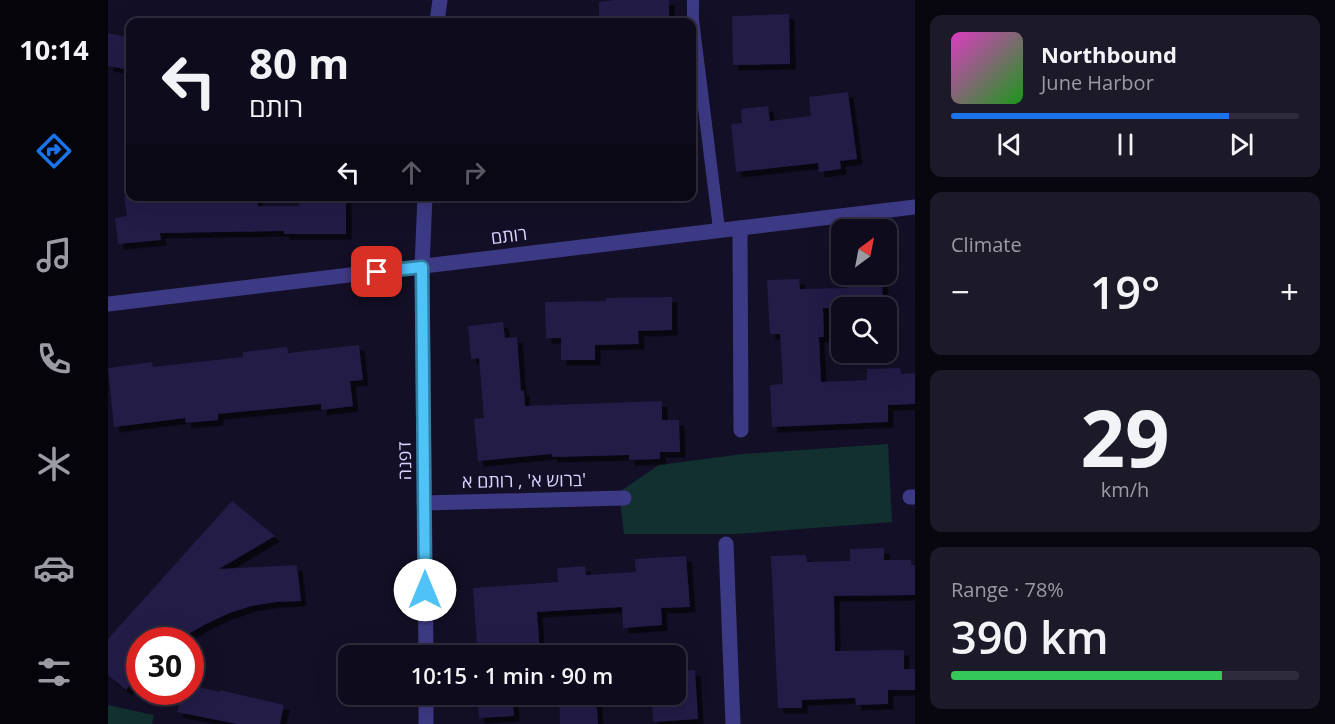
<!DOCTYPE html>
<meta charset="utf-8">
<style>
:root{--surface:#0e0b1c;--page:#1c1929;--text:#f1f3f6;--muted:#9b9ba3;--line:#2e2b3b;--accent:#1a73e8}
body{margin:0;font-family:"Open Sans","Noto Sans Hebrew",sans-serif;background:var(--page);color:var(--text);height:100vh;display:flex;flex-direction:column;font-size:22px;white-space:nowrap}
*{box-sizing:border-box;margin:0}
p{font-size:20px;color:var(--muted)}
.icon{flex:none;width:33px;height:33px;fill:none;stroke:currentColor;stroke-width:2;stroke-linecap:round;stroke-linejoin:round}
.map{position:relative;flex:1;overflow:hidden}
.drawer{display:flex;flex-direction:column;gap:15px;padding:15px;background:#08060f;width:420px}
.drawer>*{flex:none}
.hud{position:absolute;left:18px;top:18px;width:570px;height:183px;border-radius:12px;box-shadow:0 6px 24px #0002,0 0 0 2px var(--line);background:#0e0b1c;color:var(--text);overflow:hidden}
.needle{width:39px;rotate:32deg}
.fabs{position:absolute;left:723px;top:219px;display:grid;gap:12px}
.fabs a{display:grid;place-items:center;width:66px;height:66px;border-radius:12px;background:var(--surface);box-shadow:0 6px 24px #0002,0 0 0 2px var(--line);font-size:30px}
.speed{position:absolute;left:18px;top:627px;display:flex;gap:12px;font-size:30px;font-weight:700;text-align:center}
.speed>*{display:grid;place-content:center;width:78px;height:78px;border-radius:50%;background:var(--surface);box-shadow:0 6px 24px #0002,0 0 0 2px var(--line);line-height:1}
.speed .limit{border:9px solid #d22;background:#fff;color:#111}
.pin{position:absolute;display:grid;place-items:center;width:51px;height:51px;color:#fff;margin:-26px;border-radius:12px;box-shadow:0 3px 9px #0006}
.me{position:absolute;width:66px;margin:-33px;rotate:0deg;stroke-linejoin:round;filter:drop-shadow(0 0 4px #0008)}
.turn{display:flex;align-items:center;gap:21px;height:126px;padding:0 24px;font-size:27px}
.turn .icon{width:78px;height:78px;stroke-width:2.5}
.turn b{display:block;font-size:42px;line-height:51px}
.lanes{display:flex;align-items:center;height:57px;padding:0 24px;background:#0003;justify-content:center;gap:30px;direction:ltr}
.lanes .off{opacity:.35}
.big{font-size:45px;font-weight:600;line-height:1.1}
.drawer .card{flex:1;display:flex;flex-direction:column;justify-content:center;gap:9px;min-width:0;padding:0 21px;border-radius:12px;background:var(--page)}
.drawer .dial{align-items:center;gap:0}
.dial b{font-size:78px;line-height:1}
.song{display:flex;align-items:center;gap:18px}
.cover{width:72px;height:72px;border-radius:9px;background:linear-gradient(135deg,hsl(310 70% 55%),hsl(120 70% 35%))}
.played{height:6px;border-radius:3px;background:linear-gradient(90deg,var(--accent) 80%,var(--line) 80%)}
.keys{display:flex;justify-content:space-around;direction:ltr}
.heat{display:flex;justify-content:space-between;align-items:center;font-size:33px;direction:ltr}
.charge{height:9px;border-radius:4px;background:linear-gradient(90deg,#34c759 78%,var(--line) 0)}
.trip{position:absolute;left:230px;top:645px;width:348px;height:60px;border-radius:12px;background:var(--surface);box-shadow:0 6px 24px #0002,0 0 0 2px var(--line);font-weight:600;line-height:60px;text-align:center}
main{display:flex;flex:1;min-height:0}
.dock{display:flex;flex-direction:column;width:108px;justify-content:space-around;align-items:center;background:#06040b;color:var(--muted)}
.dock .icon{width:42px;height:42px}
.dock .active{color:var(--accent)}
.dock b{font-size:27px;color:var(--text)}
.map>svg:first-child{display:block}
.green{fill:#12302f}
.building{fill:#241b47;filter:url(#shadow)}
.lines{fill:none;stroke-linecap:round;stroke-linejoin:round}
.service{stroke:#3d3a85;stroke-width:12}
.minor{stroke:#3d3a85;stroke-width:15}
.route-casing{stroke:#337fa1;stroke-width:15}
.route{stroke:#4fc3f7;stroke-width:10}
.labels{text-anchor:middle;stroke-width:6;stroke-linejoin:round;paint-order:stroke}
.street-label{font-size:18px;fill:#d9d4ff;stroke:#130f26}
</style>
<main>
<nav class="dock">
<b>10:14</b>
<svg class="icon active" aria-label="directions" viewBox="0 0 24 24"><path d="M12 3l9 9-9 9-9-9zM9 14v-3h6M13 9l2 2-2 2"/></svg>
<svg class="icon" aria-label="music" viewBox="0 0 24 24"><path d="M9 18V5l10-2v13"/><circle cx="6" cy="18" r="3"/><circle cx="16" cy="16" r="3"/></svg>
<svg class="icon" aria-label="phone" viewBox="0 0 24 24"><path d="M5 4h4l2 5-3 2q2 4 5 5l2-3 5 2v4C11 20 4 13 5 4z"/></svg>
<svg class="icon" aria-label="climate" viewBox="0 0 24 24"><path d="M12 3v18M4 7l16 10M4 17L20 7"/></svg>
<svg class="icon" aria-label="car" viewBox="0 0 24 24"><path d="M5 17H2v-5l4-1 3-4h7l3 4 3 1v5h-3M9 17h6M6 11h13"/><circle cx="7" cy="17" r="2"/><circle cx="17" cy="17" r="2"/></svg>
<svg class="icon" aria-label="filters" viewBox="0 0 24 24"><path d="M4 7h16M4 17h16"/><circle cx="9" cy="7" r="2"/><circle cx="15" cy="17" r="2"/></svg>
</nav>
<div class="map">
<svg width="807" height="724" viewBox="0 0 807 724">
<defs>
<filter id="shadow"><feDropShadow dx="5.5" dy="5.5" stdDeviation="0" flood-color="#0009"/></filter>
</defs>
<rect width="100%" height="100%" fill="#130f26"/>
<g class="green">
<polygon points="780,444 784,522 629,534 516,534 511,492 551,465 635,454"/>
<polygon points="0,705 46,715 44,724 0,724"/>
</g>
<g class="building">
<polygon points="507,0 561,0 561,21 491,22 491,2"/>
<polygon points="681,14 682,64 625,65 624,16"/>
<polygon points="0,33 22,38 22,70 0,66"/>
<polygon points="740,92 749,159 732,161 733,169 711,172 710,163 628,172 623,124 634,123 633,109 660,106 662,121 703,116 701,97"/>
<polygon points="16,196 48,196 48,198 149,196 150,206 191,206 191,196 238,196 238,234 176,234 176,231 52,233 53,240 10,244 7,218 19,216"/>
<polygon points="739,274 774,274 775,308 715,308 716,337 711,337 713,382 759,380 759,369 792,368 793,374 807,373 807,404 780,405 780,422 664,427 662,385 675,384 672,334 662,334 659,280 691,279 692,289 739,288"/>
<polygon points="564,297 564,330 530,331 531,344 487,345 487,360 453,360 453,338 438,338 437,302 498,301 498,298"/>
<polygon points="395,322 397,338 409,337 413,391 416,390 417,406 554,401 554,420 571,420 572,452 552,452 552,459 521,460 521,455 444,457 444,454 370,461 366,419 376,418 371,358 363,359 360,326"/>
<polygon points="251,345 255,380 242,381 245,406 213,410 213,404 110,414 110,420 78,423 77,418 6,427 0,368 44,362 45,367 135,357 135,352 179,347 180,353"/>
<polygon points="124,501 167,536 111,569 189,565 193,601 168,602 143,606 119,614 96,625 70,640 32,640 32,674 18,690 0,675 0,639"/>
<polygon points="776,548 776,560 803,560 803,565 807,565 807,595 726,596 727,651 796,650 796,669 807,669 807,690 780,690 780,704 748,705 747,698 694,700 694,708 670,708 663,556 698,555 699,562 742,561 742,549"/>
<polygon points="578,556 582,607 553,608 554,625 515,628 514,607 429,612 432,653 419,656 378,656 377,643 369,644 365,588 450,582 449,568 477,566 478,575 528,572 527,559"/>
<polygon points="587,670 590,719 545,722 544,694 567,694 567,671"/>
<polygon points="82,685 111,692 112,690 176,705 172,724 129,724 69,712 74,692 82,692"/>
<polygon points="369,694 422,694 422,700 405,701 406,716 371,718"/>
<polygon points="451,694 488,694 490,724 452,724"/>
</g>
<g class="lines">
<polyline class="service" points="585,0 585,20 611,229"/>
<g class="minor">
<polyline points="329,22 332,0"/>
<polyline points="317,196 314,267 318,656"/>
<polyline points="632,228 633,430"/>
<polyline points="0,304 807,207"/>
<polyline points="802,497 807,497"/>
<polyline points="316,503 516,498"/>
<polyline points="618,544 625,724"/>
<polyline points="318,694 318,724"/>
</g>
</g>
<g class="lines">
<defs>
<polyline id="route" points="269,272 314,267 317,590"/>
</defs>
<use href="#route" class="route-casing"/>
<use href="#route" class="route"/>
</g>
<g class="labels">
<g class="street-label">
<text transform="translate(401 236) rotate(-7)" y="6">רותם</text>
<text transform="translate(297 461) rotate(-91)" y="6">דפנה</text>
<text transform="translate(416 481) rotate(-1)" y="6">ברוש א' , רותם א'</text>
</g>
</g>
</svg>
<div class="fabs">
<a><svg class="needle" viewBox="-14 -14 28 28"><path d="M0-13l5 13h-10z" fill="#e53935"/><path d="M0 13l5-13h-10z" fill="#9b9ba3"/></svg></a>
<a><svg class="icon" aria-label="search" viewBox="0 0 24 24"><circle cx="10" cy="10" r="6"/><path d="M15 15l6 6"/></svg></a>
</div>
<div class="speed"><div class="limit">30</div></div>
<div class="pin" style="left:269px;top:272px;background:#d93025"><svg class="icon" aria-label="arrive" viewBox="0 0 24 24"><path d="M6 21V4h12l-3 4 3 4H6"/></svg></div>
<svg class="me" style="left:317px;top:590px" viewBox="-20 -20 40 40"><circle r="19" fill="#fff"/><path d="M0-13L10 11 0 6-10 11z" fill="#4fc3f7"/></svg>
<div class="trip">10:15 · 1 min · 90 m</div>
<div class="hud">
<div class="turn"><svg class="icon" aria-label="left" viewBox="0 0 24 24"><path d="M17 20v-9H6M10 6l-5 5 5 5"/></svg><div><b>80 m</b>רותם</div></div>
<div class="lanes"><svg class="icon" aria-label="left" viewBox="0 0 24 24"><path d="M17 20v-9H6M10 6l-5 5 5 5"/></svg><svg class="icon off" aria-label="ahead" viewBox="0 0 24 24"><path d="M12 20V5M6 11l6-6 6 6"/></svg><svg class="icon off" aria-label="right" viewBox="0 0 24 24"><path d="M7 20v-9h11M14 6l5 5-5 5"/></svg></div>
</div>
</div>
<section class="drawer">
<div class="card">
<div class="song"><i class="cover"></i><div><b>Northbound</b><p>June Harbor</p></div></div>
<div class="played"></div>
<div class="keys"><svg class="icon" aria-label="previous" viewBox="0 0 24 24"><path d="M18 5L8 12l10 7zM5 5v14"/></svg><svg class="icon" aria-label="pause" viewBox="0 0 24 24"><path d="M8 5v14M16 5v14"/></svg><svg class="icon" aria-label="next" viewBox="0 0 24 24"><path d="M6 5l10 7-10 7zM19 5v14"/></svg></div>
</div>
<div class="card"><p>Climate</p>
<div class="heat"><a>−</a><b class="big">19°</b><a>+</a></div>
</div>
<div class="card dial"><b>29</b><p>km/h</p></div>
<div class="card"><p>Range · 78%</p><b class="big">390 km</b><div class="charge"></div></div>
</section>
</main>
